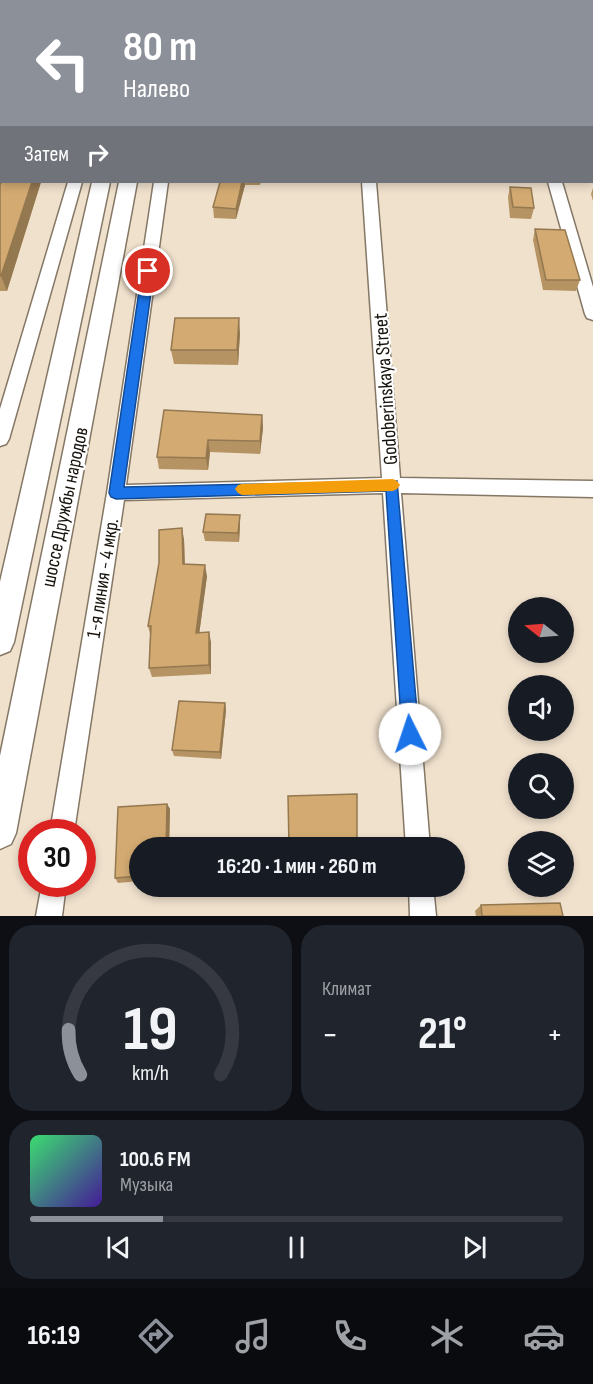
<!DOCTYPE html>
<html lang="ru">
<meta charset="utf-8">
<style>
:root{--surface:#171b24;--page:#20242c;--text:#f1f3f6;--muted:#9ea1a6;--line:#363941;--accent:#8c9099}
body{margin:0;font-family:"Sofia Sans Condensed",sans-serif;background:var(--page);color:var(--text);height:100vh;display:flex;flex-direction:column;font-size:22px;white-space:nowrap}
*{box-sizing:border-box;margin:0}
p{font-size:20px;color:var(--muted)}
.icon{flex:none;width:33px;height:33px;fill:none;stroke:currentColor;stroke-width:2;stroke-linecap:round;stroke-linejoin:round}
.map{position:relative;height:916px;overflow:hidden}
.sheet{display:flex;flex-direction:column;gap:9px;padding:9px;background:#0d0f14;flex:1}
.sheet>*{flex:none}
.guide{position:absolute;left:0px;top:0px;width:594px;height:183px;box-shadow:0 3px 9px #0003;background:#8c9099;color:#fff;overflow:hidden}
.needle{width:39px;rotate:287deg}
.controls{position:absolute;left:508px;top:597px;display:grid;gap:12px}
.controls a{display:grid;place-items:center;width:66px;height:66px;border-radius:50%;background:var(--surface);box-shadow:0 3px 9px #0003;font-size:30px}
.speed{position:absolute;left:18px;top:819px;display:flex;gap:12px;font-size:30px;font-weight:700;text-align:center}
.speed>*{display:grid;place-content:center;width:78px;height:78px;border-radius:50%;background:var(--surface);box-shadow:0 3px 9px #0003;line-height:1}
.speed .limit{border:9px solid #d22;background:#fff;color:#111}
.pin{position:absolute;display:grid;place-items:center;width:51px;height:51px;color:#fff;margin:-26px;border:3px solid #fff;border-radius:50%;box-shadow:0 2px 6px #0007}
.me{position:absolute;width:66px;margin:-33px;rotate:356deg;stroke-linejoin:round;filter:drop-shadow(0 0 4px #0008)}
.turn{display:flex;align-items:center;gap:21px;height:126px;padding:0 24px;font-size:27px}
.turn .icon{width:78px;height:78px;stroke-width:2.5}
.turn b{display:block;font-size:42px;line-height:51px}
.then{display:flex;align-items:center;height:57px;padding:0 24px;background:#0003;gap:12px;font-size:22px}
.big{font-size:45px;font-weight:700;line-height:1.1}
.sheet .tile{flex:1;display:flex;flex-direction:column;justify-content:center;gap:9px;min-width:0;padding:0 21px;border-radius:24px;background:var(--page)}
.sheet .dial{align-items:center;gap:0}
.dial svg{height:156px;overflow:visible;fill:none;stroke:var(--line);stroke-width:7;stroke-linecap:round;text-anchor:middle}
.dial text{fill:var(--text);stroke:none}
.song{display:flex;align-items:center;gap:18px}
.cover{width:72px;height:72px;border-radius:9px;background:linear-gradient(135deg,hsl(140 70% 55%),hsl(260 70% 35%))}
.played{height:6px;border-radius:3px;background:linear-gradient(90deg,var(--accent) 25%,var(--line) 25%)}
.keys{display:flex;justify-content:space-around;direction:ltr}
.heat{display:flex;justify-content:space-between;align-items:center;font-size:33px;direction:ltr}
.sheet .tiles{flex:1;display:grid;gap:9px;grid-template-columns:1fr 1fr}
.tile:last-child{grid-column:span 2}
.trip{position:absolute;left:129px;top:837px;width:336px;height:60px;border-radius:30px;background:var(--surface);box-shadow:0 3px 9px #0003;font-weight:700;line-height:60px;text-align:center}
.tabs{display:flex;height:96px;justify-content:space-around;align-items:center;background:#090b0e;color:var(--muted)}
.tabs .icon{width:42px;height:42px}
.tabs .selected{color:var(--accent)}
.tabs b{font-size:27px;color:var(--text)}
.map>svg:first-child{display:block}
.lines{fill:none;stroke-linecap:round;stroke-linejoin:round}
.lane-casing{stroke:#847765;stroke-width:3}
.street-casing{stroke:#847765;stroke-width:3}
.secondary-casing{stroke:#847765;stroke-width:3}
.lane{fill:#fff;fill-rule:evenodd}
.street{fill:#fff;fill-rule:evenodd}
.secondary{fill:#fff;fill-rule:evenodd}
.wall{fill:#b59362}
.shaded-wall{fill:#947850}
.building{fill:#d3ab72;stroke:#947850;stroke-width:1.5}
.route{fill:#1a73e8;stroke:#114b97;stroke-width:1.5}
.slow{fill:#f59e0b}
.labels{text-anchor:middle;stroke-width:4.5;stroke-linejoin:round;paint-order:stroke}
.street-label{font-size:20px;fill:#18130d;stroke:#fff}
</style>
<div class="map">
<svg width="593" height="916" viewBox="0 0 593 916">
<rect width="100%" height="100%" fill="#f0e1cd"/>
<g class="lines">
<defs>
<rect id="lane" x="0" y="36" width="2" height="4"/>
<g id="street">
<rect x="349" y="0" width="10" height="2"/>
<rect x="592" y="23" width="1" height="6"/>
<polygon points="0,146 2,146 2,155 0,154"/>
<polygon points="68,182 82,182 9,439 6,444 0,446 0,409"/>
<polygon points="154,182 168,182 126,485 382,478 362,182 376,182 400,478 593,481 593,497 401,493 430,848 406,848 383,493 124,500 74,832 50,832 107,493"/>
<polygon points="548,182 562,182 593,287 593,320 587,318 585,314"/>
<polygon points="42,884 66,884 62,916 36,916"/>
<polygon points="409,886 433,886 436,916 410,916"/>
</g>
<g id="secondary">
<polygon points="134,0 148,0 133,2"/>
<rect x="155" y="0" width="14" height="2"/>
<polygon points="92,182 110,182 14,642 10,651 0,655 0,582"/>
<polygon points="119,182 137,182 16,833 11,844 0,849 0,756"/>
</g>
</defs>
<use href="#lane" class="lane-casing"/>
<use href="#street" class="street-casing"/>
<use href="#secondary" class="secondary-casing"/>
<use href="#lane" class="lane"/>
<use href="#street" class="street"/>
<use href="#secondary" class="secondary"/>
</g>
<g class="wall">
<polygon points="2,181 41,182 7,291 0,291 0,185"/>
<polygon points="220,182 261,182 260,185 245,185 236,219 214,218 213,207"/>
<polygon points="510,187 534,208 531,219 510,218 508,197"/>
<polygon points="593,188 593,201 591,194"/>
<polygon points="535,229 580,280 576,291 543,290 533,240"/>
<polygon points="240,333 238,365 174,364 171,350"/>
<polygon points="262,415 263,428 260,454 210,452 208,470 159,469 157,457"/>
<polygon points="240,515 240,524 239,542 205,541 203,532"/>
<polygon points="184,539 185,564 207,576 199,633 211,642 211,674 152,677 149,668 150,634 148,626"/>
<polygon points="225,703 226,710 221,759 174,756 172,750"/>
<polygon points="167,804 170,809 169,848 140,848 140,881 118,883 115,878"/>
<polygon points="481,905 563,916 476,916 475,911"/>
</g>
<g class="shaded-wall">
<polygon points="32,182 41,182 7,291 1,276"/>
<polygon points="242,182 244,182 245,185 236,219 236,209"/>
<polygon points="239,318 240,333 238,365 237,350"/>
<polygon points="262,415 263,428 260,454 260,441"/>
<polygon points="208,440 210,452 208,470 206,458"/>
<polygon points="240,515 240,524 239,542 238,533"/>
<polygon points="182,528 184,539 185,575 183,564"/>
<polygon points="205,565 207,576 198,643 196,633"/>
<polygon points="209,632 211,642 211,674 209,665"/>
<polygon points="225,703 226,710 221,759 220,752"/>
<polygon points="167,804 170,809 169,848 166,848"/>
</g>
<g class="building">
<rect x="235" y="0" width="32" height="2"/>
<rect x="324" y="0" width="22" height="2"/>
<rect x="592" y="48" width="1" height="37"/>
<polygon points="592,86 593,87 593,143 592,141"/>
<polygon points="2,181 32,182 1,276 0,276 0,185"/>
<polygon points="220,182 242,182 236,209 213,207"/>
<polygon points="510,187 531,188 534,208 513,207"/>
<polygon points="535,229 565,230 580,280 546,280"/>
<polygon points="175,318 239,318 237,350 171,350"/>
<polygon points="164,410 262,415 260,441 208,440 206,458 157,457"/>
<polygon points="206,514 240,515 238,533 203,532"/>
<polygon points="182,528 183,564 205,565 196,633 209,632 209,665 149,668 151,626 148,626 159,563 159,530"/>
<polygon points="179,701 225,703 220,752 172,750"/>
<polygon points="357,794 357,848 289,848 288,796"/>
<polygon points="167,804 166,848 140,848 140,876 115,878 118,807"/>
<polygon points="560,903 563,916 482,916 481,905"/>
</g>
<polygon class="route" points="148,267 154,271 124,487 397,481 419,734 416,740 410,743 404,740 402,734 386,491 116,499 111,497 109,493 142,271"/>
<polygon class="slow" points="393,479 397,481 400,485 397,489 393,491 242,495 238,493 235,489 238,485 242,484"/>
<g class="labels">
<g class="street-label">
<text transform="translate(385 389) rotate(-94)" y="7">Godoberinskaya Street</text>
<text transform="translate(64 507) rotate(-78)" y="7">шоссе Дружбы народов</text>
<text transform="translate(102 578) rotate(-81)" y="7">1-я линия - 4 мкр.</text>
</g>
</g>
</svg>
<div class="controls">
<a><svg class="needle" viewBox="-14 -14 28 28"><path d="M0-13l5 13h-10z" fill="#e53935"/><path d="M0 13l5-13h-10z" fill="#9ea1a6"/></svg></a>
<a><svg class="icon" aria-label="sound" viewBox="0 0 24 24"><path d="M4 9h4l5-4v14l-5-4H4zM17 9q2 3 0 6"/></svg></a>
<a><svg class="icon" aria-label="search" viewBox="0 0 24 24"><circle cx="10" cy="10" r="6"/><path d="M15 15l6 6"/></svg></a>
<a><svg class="icon" aria-label="layers" viewBox="0 0 24 24"><path d="M12 4l9 5-9 5-9-5zM3 14l9 5 9-5"/></svg></a>
</div>
<div class="speed"><div class="limit">30</div></div>
<div class="pin" style="left:148px;top:271px;background:#d93025"><svg class="icon" aria-label="arrive" viewBox="0 0 24 24"><path d="M6 21V4h12l-3 4 3 4H6"/></svg></div>
<svg class="me" style="left:410px;top:734px" viewBox="-20 -20 40 40"><circle r="19" fill="#fff"/><path d="M0-13L10 11 0 6-10 11z" fill="#1a73e8"/></svg>
<div class="trip">16:20 · 1 мин · 260 m</div>
<div class="guide">
<div class="turn"><svg class="icon" aria-label="left" viewBox="0 0 24 24"><path d="M17 20v-9H6M10 6l-5 5 5 5"/></svg><div><b>80 m</b>Налево</div></div>
<div class="then">Затем<svg class="icon" aria-label="right" viewBox="0 0 24 24"><path d="M7 20v-9h11M14 6l5 5-5 5"/></svg></div>
</div>
</div>
<section class="sheet">
<div class="tiles">
<div class="tile dial"><svg viewBox="0 0 100 80">
<path d="M14 69A42 42 0 1 1 86 69"/>
<path d="M14 69A42 42 0 0 1 8 46" stroke="#8c9099"/>
<text x="50" y="56" font-size="32" font-weight="700">19</text>
<text x="50" y="72" font-size="11">km/h</text>
</svg></div>
<div class="tile"><p>Климат</p>
<div class="heat"><a>−</a><b class="big">21°</b><a>+</a></div>
</div>
<div class="tile">
<div class="song"><i class="cover"></i><div><b>100.6 FM</b><p>Музыка</p></div></div>
<div class="played"></div>
<div class="keys"><svg class="icon" aria-label="previous" viewBox="0 0 24 24"><path d="M18 5L8 12l10 7zM5 5v14"/></svg><svg class="icon" aria-label="pause" viewBox="0 0 24 24"><path d="M8 5v14M16 5v14"/></svg><svg class="icon" aria-label="next" viewBox="0 0 24 24"><path d="M6 5l10 7-10 7zM19 5v14"/></svg></div>
</div>
</div>
</section>
<nav class="tabs">
<b>16:19</b>
<svg class="icon selected" aria-label="directions" viewBox="0 0 24 24"><path d="M12 3l9 9-9 9-9-9zM9 14v-3h6M13 9l2 2-2 2"/></svg>
<svg class="icon" aria-label="music" viewBox="0 0 24 24"><path d="M9 18V5l10-2v13"/><circle cx="6" cy="18" r="3"/><circle cx="16" cy="16" r="3"/></svg>
<svg class="icon" aria-label="phone" viewBox="0 0 24 24"><path d="M5 4h4l2 5-3 2q2 4 5 5l2-3 5 2v4C11 20 4 13 5 4z"/></svg>
<svg class="icon" aria-label="climate" viewBox="0 0 24 24"><path d="M12 3v18M4 7l16 10M4 17L20 7"/></svg>
<svg class="icon" aria-label="car" viewBox="0 0 24 24"><path d="M5 17H2v-5l4-1 3-4h7l3 4 3 1v5h-3M9 17h6M6 11h13"/><circle cx="7" cy="17" r="2"/><circle cx="17" cy="17" r="2"/></svg>
</nav>
